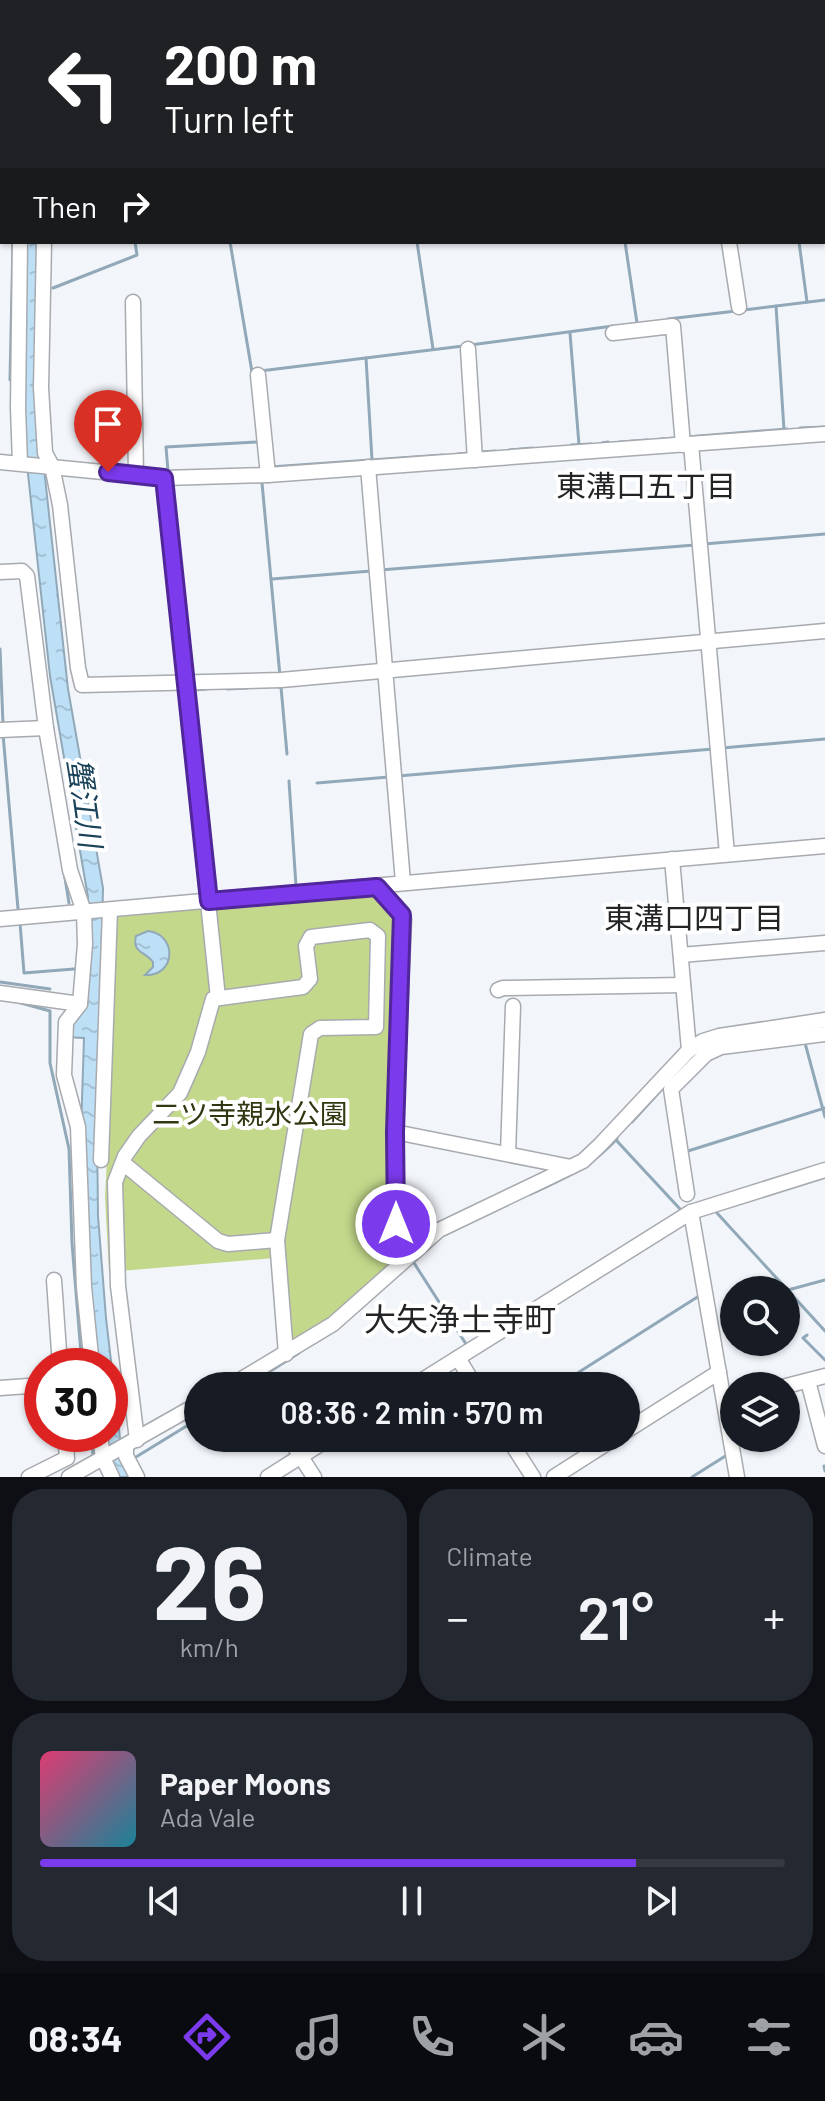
<!DOCTYPE html>
<meta charset="utf-8">
<style>
:root{--surface:#171b24;--page:#242831;--text:#f1f3f6;--muted:#9ea1a6;--line:#363941;--accent:#7c3aed}
body{margin:0;font-family:Barlow,"Noto Sans JP",sans-serif;background:var(--page);color:var(--text);height:100vh;display:flex;flex-direction:column;font-size:30px;white-space:nowrap}
*{box-sizing:border-box;margin:0}
p{font-size:26px;color:var(--muted)}
.icon{flex:none;width:44px;height:44px;fill:none;stroke:currentColor;stroke-width:2;stroke-linecap:round;stroke-linejoin:round}
.map{position:relative;height:1477px;overflow:hidden}
.sheet{display:flex;flex-direction:column;gap:12px;padding:12px;background:#0d0f14;flex:1}
.sheet>*{flex:none}
.top-card{position:absolute;left:0px;top:0px;width:826px;height:244px;box-shadow:0 2px 6px #0004;background:#202124;color:#fff;overflow:hidden}
.controls{position:absolute;left:720px;top:1276px;display:grid;gap:16px}
.controls a{display:grid;place-items:center;width:80px;height:80px;border-radius:50%;background:var(--surface);box-shadow:0 2px 6px #0004;font-size:40px}
.speed{position:absolute;left:24px;top:1348px;display:flex;gap:16px;font-size:40px;font-weight:700;text-align:center}
.speed>*{display:grid;place-content:center;width:104px;height:104px;border-radius:50%;background:var(--surface);box-shadow:0 2px 6px #0004;line-height:1}
.speed .limit{border:12px solid #d22;background:#fff;color:#111}
.pin{position:absolute;display:grid;place-items:center;width:68px;height:68px;color:#fff;margin:-82px -34px;border-radius:50% 50% 50% 0;rotate:-45deg;box-shadow:0 0 8px #0007}
.pin .icon{rotate:45deg}
.me{position:absolute;width:88px;margin:-44px;rotate:0deg;stroke-linejoin:round;filter:drop-shadow(0 0 6px #0008)}
.turn{display:flex;align-items:center;gap:28px;height:168px;padding:0 32px;font-size:36px}
.turn .icon{width:104px;height:104px;stroke-width:2.5}
.turn b{display:block;font-size:56px;line-height:68px}
.then{display:flex;align-items:center;height:76px;padding:0 32px;background:#0003;gap:16px;font-size:30px}
.big{font-size:60px;font-weight:600;line-height:1.1}
.sheet .tile{flex:1;display:flex;flex-direction:column;justify-content:center;gap:12px;min-width:0;padding:0 28px;border-radius:32px;background:var(--page)}
.sheet .dial{align-items:center;gap:0}
.dial b{font-size:104px;line-height:1}
.song{display:flex;align-items:center;gap:24px}
.cover{width:96px;height:96px;border-radius:12px;background:linear-gradient(135deg,hsl(340 70% 55%),hsl(190 70% 35%))}
.played{height:8px;border-radius:4px;background:linear-gradient(90deg,var(--accent) 80%,var(--line) 80%)}
.keys{display:flex;justify-content:space-around;direction:ltr}
.heat{display:flex;justify-content:space-between;align-items:center;font-size:44px;direction:ltr}
.sheet .tiles{flex:1;display:grid;gap:12px;grid-template-columns:1fr 1fr}
.tile:last-child{grid-column:span 2}
.trip{position:absolute;left:184px;top:1372px;width:456px;height:80px;border-radius:40px;background:var(--surface);box-shadow:0 2px 6px #0004;font-weight:600;line-height:80px;text-align:center}
.menu{display:flex;height:128px;justify-content:space-around;align-items:center;background:#090b0e;color:var(--muted)}
.menu .icon{width:56px;height:56px}
.menu .current{color:var(--accent)}
.menu b{font-size:36px;color:var(--text)}
.map>svg:first-child{display:block}
.park{fill:#c3d88b}
.water{fill:url(#water-ripples);stroke:#90a8b8;stroke-width:2}
.lines{fill:none;stroke-linecap:round;stroke-linejoin:round}
.stream{stroke:#90a8b8;stroke-width:3}
.minor-casing{stroke:#a7aaaf;stroke-width:17}
.minor{stroke:#fff;stroke-width:14}
.route-casing{stroke:#51269a;stroke-width:20}
.route{stroke:#7c3aed;stroke-width:14}
.labels{text-anchor:middle;stroke-width:8;stroke-linejoin:round;paint-order:stroke}
.park-label{font-size:28px;fill:#303812;stroke:#fff}
.neighbourhood-label{font-size:30px;fill:#232426;stroke:#fff}
.water-label{font-size:30px;font-style:italic;fill:#1a4259;stroke:#fff}
.quarter-label{font-size:32px;fill:#232426;stroke:#fff}
</style>
<div class="map">
<svg width="825" height="1477" viewBox="0 0 825 1477">
<defs>
<pattern id="water-ripples" width="26" height="14" patternUnits="userSpaceOnUse" patternTransform="scale(2)"><rect width="26" height="14" fill="#bee0f7"/><path d="M2 4q2-2 4 0t4 0M15 11q2-2 4 0t4 0" fill="none" stroke="#a3c0d4"/></pattern>
</defs>
<rect width="100%" height="100%" fill="#f2f5fa"/>
<polygon class="park" points="375,896 397,920 389,1130 388,1266 328,1318 293,1343 286,1257 109,1272 105,1196 113,1052 115,917 118,913 217,906 218,909"/>
<g class="water">
<polygon points="25,242 40,242 43,459 68,689 103,888 97,1129 98,1216 106,1318 122,1455 134,1477 116,1477 105,1434 110,1434 110,1366 97,1366 89,1287 81,1131 84,1038 65,1037 66,1026 86,1004 88,897 50,676 28,474 22,400"/>
<path d="M148 931C177 934 177 976 145 975L153 967V962C145 951 132 953 136 936Z"/>
</g>
<g class="lines">
<g class="stream">
<polyline points="395,0 395,2"/>
<polyline points="587,0 588,2"/>
<polyline points="765,0 766,2"/>
<polyline points="359,2 380,0"/>
<polyline points="230,242 252,372"/>
<polyline points="417,242 433,349"/>
<polyline points="625,242 637,323"/>
<polyline points="799,242 807,302"/>
<polyline points="53,288 137,255 135,242"/>
<polyline points="776,306 784,430"/>
<polyline points="744,310 825,300"/>
<polyline points="668,319 736,311"/>
<polyline points="570,333 579,445"/>
<polyline points="470,345 613,326"/>
<polyline points="366,358 372,460"/>
<polyline points="260,371 463,346"/>
<polyline points="10,380 13,242"/>
<polyline points="800,428 825,427"/>
<polyline points="687,437 787,429"/>
<polyline points="661,439 676,438"/>
<polyline points="620,442 647,440"/>
<polyline points="602,443 608,442"/>
<polyline points="571,445 591,444"/>
<polyline points="509,450 533,448"/>
<polyline points="481,452 495,451"/>
<polyline points="458,454 469,453"/>
<polyline points="270,467 443,455"/>
<polyline points="168,471 166,447 258,442"/>
<polyline points="262,483 280,676"/>
<polyline points="704,544 825,534"/>
<polyline points="380,570 695,545"/>
<polyline points="272,579 371,571"/>
<polyline points="0,649 3,724"/>
<polyline points="278,687 281,687 287,754"/>
<polyline points="227,689 247,688"/>
<polyline points="194,690 206,689"/>
<polyline points="3,734 18,909"/>
<polyline points="722,748 825,739"/>
<polyline points="398,776 713,749"/>
<polyline points="289,781 296,886"/>
<polyline points="317,783 389,777"/>
<polyline points="197,864 200,892"/>
<polyline points="64,872 69,903"/>
<polyline points="220,907 375,895"/>
<polyline points="20,923 24,973 74,969"/>
<polyline points="0,982 50,989"/>
<polyline points="21,1003 50,1011 50,1063 69,1149 72,1243 82,1366"/>
<polyline points="805,1043 825,1117"/>
<polyline points="632,1122 663,1088"/>
<polyline points="616,1140 680,1209"/>
<polyline points="688,1151 825,1108"/>
<path d="M531 1194C567 1177 588 1169 617 1139"/>
<polyline points="717,1213 825,1331"/>
<polyline points="414,1263 466,1344"/>
<polyline points="788,1290 825,1280"/>
<polyline points="807,1335 803,1338 825,1360"/>
<polyline points="258,1379 299,1353"/>
<polyline points="557,1386 699,1296"/>
<polyline points="91,1434 93,1455"/>
<polyline points="136,1457 198,1419"/>
<polyline points="824,1466 825,1471"/>
<polyline points="692,1477 727,1455"/>
</g>
<defs>
<g id="minor">
<polyline points="50,0 50,2"/>
<polyline points="690,0 690,2"/>
<polyline points="25,2 25,0"/>
<polyline points="330,2 350,0"/>
<polyline points="0,4 2,4"/>
<polyline points="824,122 825,122"/>
<polyline points="0,228 2,228"/>
<polyline points="20,242 18,408 20,463"/>
<polyline points="44,242 41,388 45,453 52,466 60,505 78,668 82,685 281,680 825,631"/>
<polyline points="729,242 739,307"/>
<polyline points="133,302 136,475"/>
<polyline points="613,333 673,326 683,445"/>
<polyline points="468,349 475,460"/>
<polyline points="258,375 268,475"/>
<polyline points="691,444 727,854"/>
<polyline points="0,462 164,478 268,475 825,434"/>
<polyline points="368,467 403,882"/>
<polyline points="164,478 218,998"/>
<polyline points="0,572 22,571 27,576 46,728 70,870 84,912 85,944 80,1004 66,1022 64,1075 78,1127 84,1287 92,1366"/>
<polyline points="0,730 46,728"/>
<polyline points="672,859 689,1050"/>
<polyline points="377,887 404,919 395,1132 396,1255 399,1264"/>
<polyline points="0,919 825,846"/>
<polyline points="681,955 825,943"/>
<polyline points="498,990 503,988 683,985"/>
<polyline points="0,993 80,1004"/>
<polyline points="395,1132 571,1167"/>
<polyline points="508,1154 513,1006"/>
<polyline points="101,1160 110,910"/>
<polyline points="123,1163 218,1241 228,1244 277,1240 311,1034 320,1028 376,1027 378,936 370,930 311,937 306,946 310,979 303,987 213,999 198,1052 180,1093 139,1136 125,1156 115,1182 118,1286 137,1440"/>
<polyline points="687,1194 671,1089 706,1054 721,1047 825,1034"/>
<polyline points="691,1212 737,1477"/>
<polyline points="277,1240 286,1354"/>
<polyline points="54,1280 60,1366"/>
<polyline points="458,1358 475,1386"/>
<polyline points="808,1381 825,1446"/>
<polyline points="256,1385 257,1386"/>
<polyline points="230,1386 333,1324 439,1230 583,1161 600,1145 689,1050 703,1041 719,1036 825,1020"/>
<polyline points="413,1386 691,1212 825,1170"/>
<polyline points="786,1386 825,1376"/>
<polyline points="0,1388 42,1385"/>
<polyline points="626,1431 719,1372"/>
<polyline points="100,1434 103,1458 112,1477"/>
<polyline points="289,1438 314,1477"/>
<polyline points="508,1438 533,1477"/>
<polyline points="126,1446 126,1456 137,1477"/>
<polyline points="29,1477 67,1458 65,1434"/>
<polyline points="69,1477 198,1404"/>
<polyline points="268,1477 330,1438"/>
<polyline points="554,1477 615,1438"/>
</g>
</defs>
<use href="#minor" class="minor-casing"/>
<use href="#minor" class="minor"/>
</g>
<g class="lines">
<defs>
<polyline id="route" points="108,472 164,478 209,901 377,887 402,915 395,1132 396,1224"/>
</defs>
<use href="#route" class="route-casing"/>
<use href="#route" class="route"/>
</g>
<g class="labels">
<g class="park-label">
<text x="250" y="1124">二ツ寺親水公園</text>
</g>
<g class="neighbourhood-label">
<text x="646" y="497">東溝口五丁目</text>
<text x="694" y="929">東溝口四丁目</text>
</g>
<g class="water-label">
<text transform="translate(84 803) rotate(82)" y="10">蟹江川</text>
</g>
<g class="quarter-label">
<text x="460" y="1331">大矢浄土寺町</text>
</g>
</g>
</svg>
<div class="controls">
<a><svg class="icon" aria-label="search" viewBox="0 0 24 24"><circle cx="10" cy="10" r="6"/><path d="M15 15l6 6"/></svg></a>
<a><svg class="icon" aria-label="layers" viewBox="0 0 24 24"><path d="M12 4l9 5-9 5-9-5zM3 14l9 5 9-5"/></svg></a>
</div>
<div class="speed"><div class="limit">30</div></div>
<div class="pin" style="left:108px;top:472px;background:#d93025"><svg class="icon" aria-label="arrive" viewBox="0 0 24 24"><path d="M6 21V4h12l-3 4 3 4H6"/></svg></div>
<svg class="me" style="left:396px;top:1224px" viewBox="-20 -20 40 40"><circle r="17" fill="#7c3aed" stroke="#fff" stroke-width="3"/><path d="M0-11L8 9 0 5-8 9z" fill="#fff"/></svg>
<div class="trip">08:36 · 2 min · 570 m</div>
<div class="top-card">
<div class="turn"><svg class="icon" aria-label="left" viewBox="0 0 24 24"><path d="M17 20v-9H6M10 6l-5 5 5 5"/></svg><div><b>200 m</b>Turn left</div></div>
<div class="then">Then<svg class="icon" aria-label="right" viewBox="0 0 24 24"><path d="M7 20v-9h11M14 6l5 5-5 5"/></svg></div>
</div>
</div>
<section class="sheet">
<div class="tiles">
<div class="tile dial"><b>26</b><p>km/h</p></div>
<div class="tile"><p>Climate</p>
<div class="heat"><a>−</a><b class="big">21°</b><a>+</a></div>
</div>
<div class="tile">
<div class="song"><i class="cover"></i><div><b>Paper Moons</b><p>Ada Vale</p></div></div>
<div class="played"></div>
<div class="keys"><svg class="icon" aria-label="previous" viewBox="0 0 24 24"><path d="M18 5L8 12l10 7zM5 5v14"/></svg><svg class="icon" aria-label="pause" viewBox="0 0 24 24"><path d="M8 5v14M16 5v14"/></svg><svg class="icon" aria-label="next" viewBox="0 0 24 24"><path d="M6 5l10 7-10 7zM19 5v14"/></svg></div>
</div>
</div>
</section>
<nav class="menu">
<b>08:34</b>
<svg class="icon current" aria-label="directions" viewBox="0 0 24 24"><path d="M12 3l9 9-9 9-9-9zM9 14v-3h6M13 9l2 2-2 2"/></svg>
<svg class="icon" aria-label="music" viewBox="0 0 24 24"><path d="M9 18V5l10-2v13"/><circle cx="6" cy="18" r="3"/><circle cx="16" cy="16" r="3"/></svg>
<svg class="icon" aria-label="phone" viewBox="0 0 24 24"><path d="M5 4h4l2 5-3 2q2 4 5 5l2-3 5 2v4C11 20 4 13 5 4z"/></svg>
<svg class="icon" aria-label="climate" viewBox="0 0 24 24"><path d="M12 3v18M4 7l16 10M4 17L20 7"/></svg>
<svg class="icon" aria-label="car" viewBox="0 0 24 24"><path d="M5 17H2v-5l4-1 3-4h7l3 4 3 1v5h-3M9 17h6M6 11h13"/><circle cx="7" cy="17" r="2"/><circle cx="17" cy="17" r="2"/></svg>
<svg class="icon" aria-label="filters" viewBox="0 0 24 24"><path d="M4 7h16M4 17h16"/><circle cx="9" cy="7" r="2"/><circle cx="15" cy="17" r="2"/></svg>
</nav>
